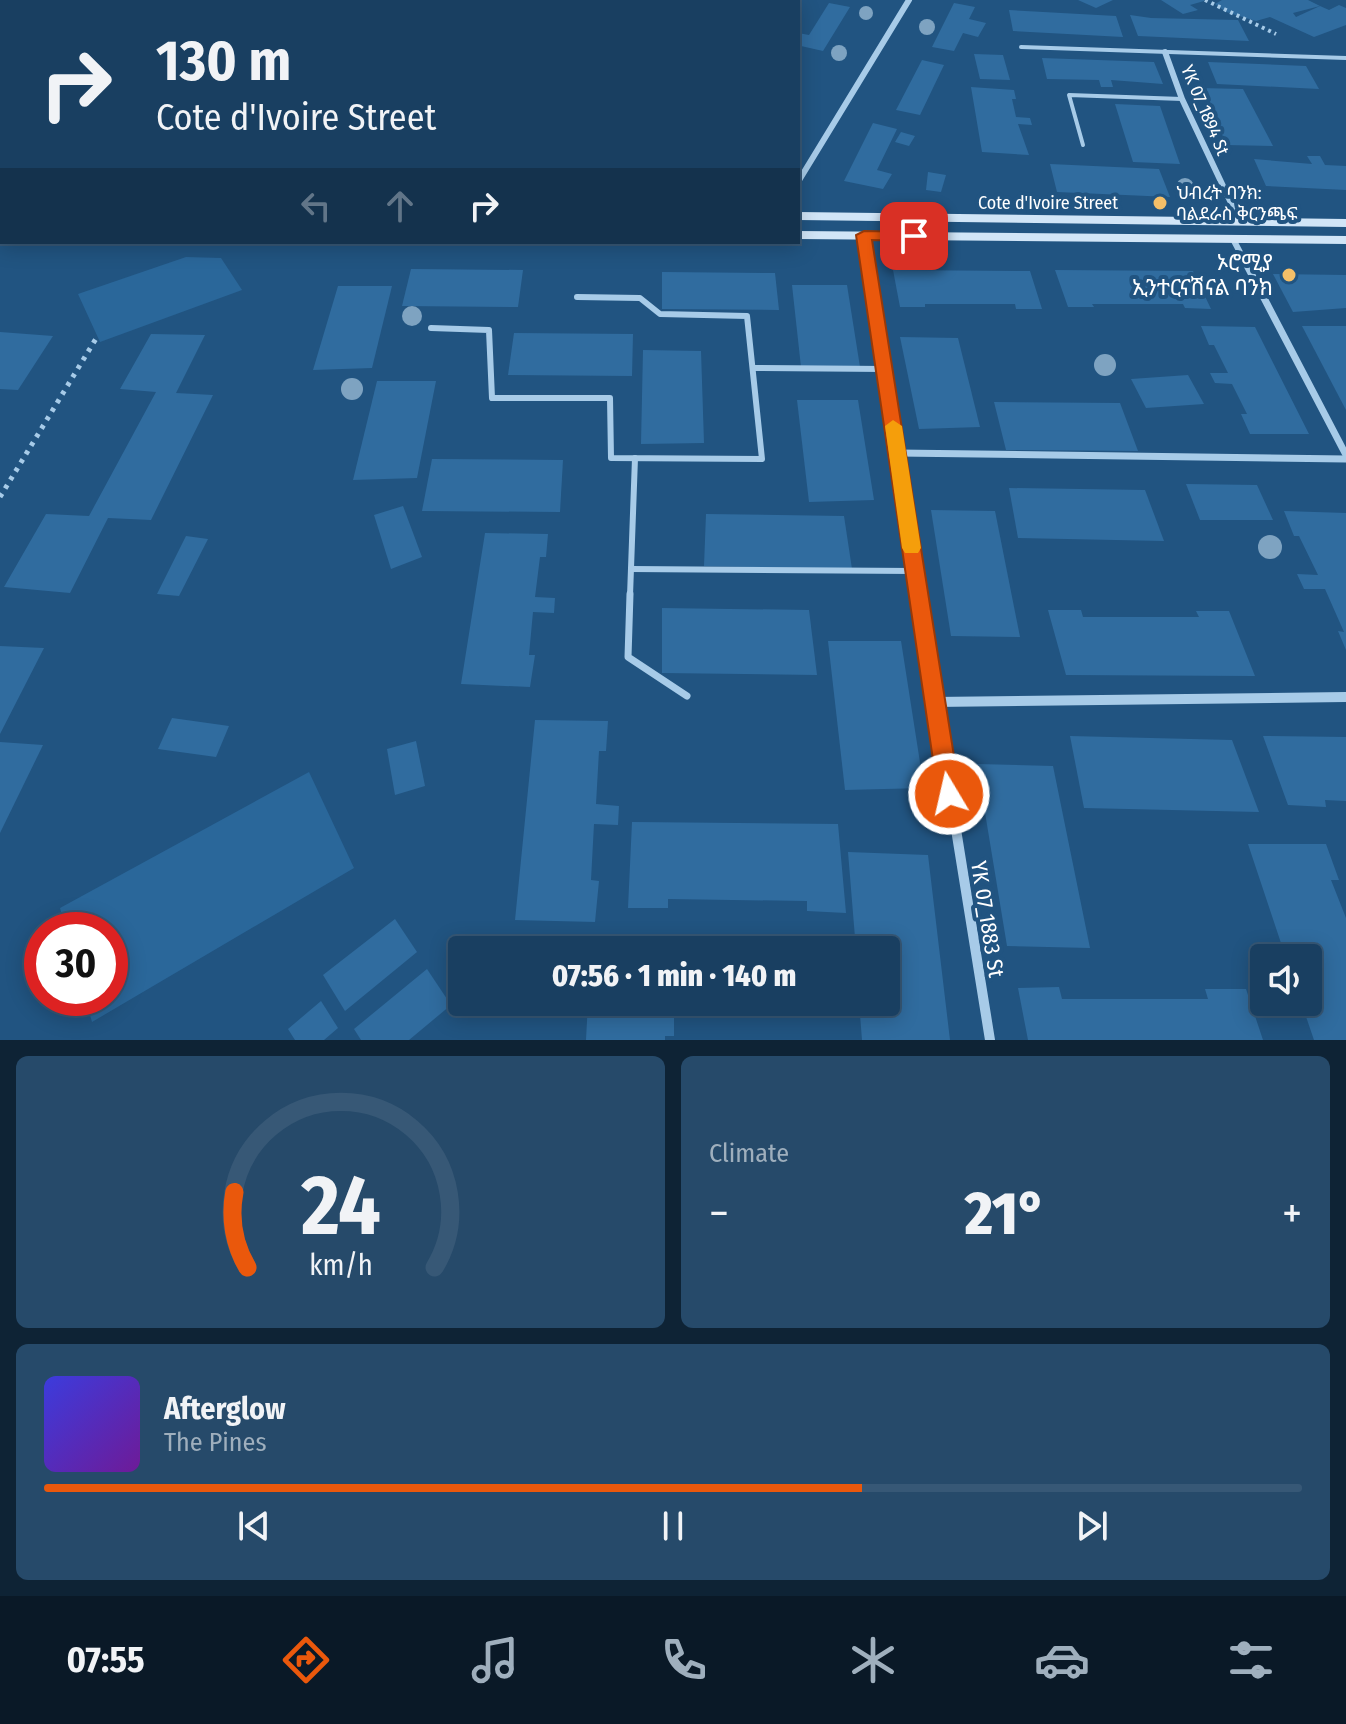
<!DOCTYPE html>
<meta charset="utf-8">
<style>
:root{--surface:#193f61;--page:#264a6a;--text:#f1f3f6;--muted:#9fafbd;--line:#375876;--accent:#ea580c}
body{margin:0;font-family:"Fira Sans Condensed","Noto Sans Ethiopic",sans-serif;background:var(--page);color:var(--text);height:100vh;display:flex;flex-direction:column;font-size:30px;white-space:nowrap}
*{box-sizing:border-box;margin:0}
p{font-size:26px;color:var(--muted)}
.icon{flex:none;width:44px;height:44px;fill:none;stroke:currentColor;stroke-width:2;stroke-linecap:round;stroke-linejoin:round}
.map{position:relative;height:1040px;overflow:hidden}
.drawer{display:flex;flex-direction:column;gap:16px;padding:16px;background:#0e2335;flex:1}
.drawer>*{flex:none}
.guide{position:absolute;left:0px;top:0px;width:800px;height:244px;box-shadow:0 4px 20px #0003,0 0 0 2px var(--line);background:#193f61;color:var(--text);overflow:hidden}
.controls{position:absolute;left:1250px;top:944px;display:grid;gap:16px}
.controls a{display:grid;place-items:center;width:72px;height:72px;border-radius:8px;background:var(--surface);box-shadow:0 4px 20px #0003,0 0 0 2px var(--line);font-size:40px}
.speed{position:absolute;left:24px;top:912px;display:flex;gap:16px;font-size:40px;font-weight:700;text-align:center}
.speed>*{display:grid;place-content:center;width:104px;height:104px;border-radius:50%;background:var(--surface);box-shadow:0 4px 20px #0003,0 0 0 2px var(--line);line-height:1}
.speed .limit{border:12px solid #d22;background:#fff;color:#111}
.pin{position:absolute;display:grid;place-items:center;width:68px;height:68px;color:#fff;margin:-34px;border-radius:16px;box-shadow:0 4px 12px #0006}
.me{position:absolute;width:88px;margin:-44px;rotate:351deg;stroke-linejoin:round;filter:drop-shadow(0 0 6px #0008)}
.turn{display:flex;align-items:center;gap:28px;height:168px;padding:0 24px;font-size:36px}
.turn .icon{width:104px;height:104px;stroke-width:2.5}
.turn b{display:block;font-size:56px;line-height:68px}
.lanes{display:flex;align-items:center;height:76px;padding:0 24px;background:#0003;justify-content:center;gap:40px;direction:ltr}
.lanes .off{opacity:.35}
.big{font-size:60px;font-weight:800;line-height:1.1}
.drawer .tile{flex:1;display:flex;flex-direction:column;justify-content:center;gap:12px;min-width:0;padding:0 28px;border-radius:12px;background:var(--page)}
.drawer .dial{align-items:center;gap:0}
.dial svg{height:208px;overflow:visible;fill:none;stroke:var(--line);stroke-width:7;stroke-linecap:round;text-anchor:middle}
.dial text{fill:var(--text);stroke:none}
.song{display:flex;align-items:center;gap:24px}
.cover{width:96px;height:96px;border-radius:12px;background:linear-gradient(135deg,hsl(240 70% 55%),hsl(280 70% 35%))}
.played{height:8px;border-radius:4px;background:linear-gradient(90deg,var(--accent) 65%,var(--line) 65%)}
.keys{display:flex;justify-content:space-around;direction:ltr}
.heat{display:flex;justify-content:space-between;align-items:center;font-size:44px;direction:ltr}
.drawer .tiles{flex:1;display:grid;gap:16px;grid-template-columns:1fr 1fr}
.tile:last-child{grid-column:span 2}
.trip{position:absolute;left:448px;top:936px;width:452px;height:80px;border-radius:8px;background:var(--surface);box-shadow:0 4px 20px #0003,0 0 0 2px var(--line);font-weight:800;line-height:80px;text-align:center}
.menu{display:flex;height:128px;justify-content:space-around;align-items:center;background:#0a1927;color:var(--muted)}
.menu .icon{width:56px;height:56px}
.menu .current{color:var(--accent)}
.menu b{font-size:36px;color:var(--text)}
.map>svg:first-child{display:block}
.green{fill:#2a679a}
.lines{fill:none;stroke-linecap:round;stroke-linejoin:round}
.river{fill:#163d61;fill-rule:evenodd}
.building{fill:#306c9f}
.path-far1{stroke:#a7cbe8;stroke-width:4;stroke-dasharray:3 4;stroke-linecap:butt}
.path{stroke:#a7cbe8;stroke-width:5;stroke-dasharray:4 6;stroke-linecap:butt}
.service-far2{stroke:#a7cbe8;stroke-width:4}
.service-far1{stroke:#a7cbe8;stroke-width:6}
.service{stroke:#a7cbe8;stroke-width:7}
.minor-far2{stroke:#a7cbe8;stroke-width:6}
.minor-far1{stroke:#a7cbe8;stroke-width:7}
.minor{stroke:#a7cbe8;stroke-width:10}
.secondary{fill:#d1e5f7;fill-rule:evenodd}
.tree{fill:#7ea3c1}
.route{fill:#ea580c;stroke:#983908;stroke-width:2}
.slow{fill:#f59e0b}
.poi-dot{fill:#f5bf68;stroke:#215481;stroke-width:3}
.labels{text-anchor:middle;stroke-width:8;stroke-linejoin:round;paint-order:stroke}
.far-street-label{font-size:18px;fill:#fff;stroke:#215481}
.far-poi-label{font-size:18px;fill:#fff;stroke:#215481;text-anchor:start}
.poi-label{font-size:22px;fill:#fff;stroke:#215481;text-anchor:end}
.street-label{font-size:22px;fill:#fff;stroke:#215481}
</style>
<div class="map">
<svg width="1346" height="1040" viewBox="0 0 1346 1040">
<rect width="100%" height="100%" fill="#215481"/>
<g class="green">
<polygon points="186,257 221,258 242,290 100,342 78,294"/>
<polygon points="309,772 354,868 92,1022 85,998 110,998 110,930 66,930 60,908"/>
</g>
<g class="lines">
<polygon class="river" points="27,0 77,0 26,2"/>
</g>
<g class="building">
<polygon points="1078,0 1113,0 1096,8"/>
<polygon points="1161,0 1204,0 1204,1 1190,5 1198,10 1183,14"/>
<polygon points="1222,0 1308,0 1320,6 1293,13 1296,17 1320,6 1329,10 1339,5 1346,8 1346,25 1314,37 1270,17 1256,21 1226,12 1215,4"/>
<polygon points="829,3 850,7 823,51 801,46 798,48 798,33 809,35"/>
<polygon points="954,3 975,7 969,19 986,23 978,37 963,33 954,51 932,47"/>
<polygon points="1009,10 1116,16 1123,37 1013,31"/>
<polygon points="1130,15 1151,18 1238,20 1249,41 1138,36"/>
<polygon points="974,54 1003,55 1010,80 980,79"/>
<polygon points="1042,58 1154,62 1163,84 1111,80 1113,87 1101,87 1099,80 1047,79"/>
<polygon points="922,60 944,65 920,115 896,110"/>
<polygon points="1208,62 1306,66 1319,89 1217,84"/>
<polygon points="971,87 1014,90 1016,99 1012,99 1016,117 1030,118 1032,125 1018,124 1029,155 982,152"/>
<polygon points="1200,88 1243,89 1273,146 1227,145"/>
<polygon points="1115,104 1160,106 1180,164 1133,162"/>
<polygon points="873,123 897,129 877,170 892,174 883,189 844,181"/>
<polygon points="901,132 915,136 909,146 895,142"/>
<polygon points="1307,156 1320,156 1325,165 1346,166 1346,190 1266,186 1254,159 1312,164"/>
<polygon points="1050,164 1159,169 1170,197 1057,192"/>
<polygon points="928,172 946,175 941,192 926,190"/>
<polygon points="411,269 523,270 518,307 402,306"/>
<polygon points="893,270 1030,271 1042,309 1016,309 1015,304 925,304 925,307 900,307"/>
<polygon points="1055,270 1193,271 1211,309 1185,308 1183,304 1092,304 1094,307 1068,307"/>
<polygon points="662,272 775,273 779,310 662,309"/>
<polygon points="1273,274 1346,275 1346,308 1293,312"/>
<polygon points="792,285 847,285 860,367 801,367"/>
<polygon points="338,286 392,286 372,368 313,370"/>
<polygon points="1201,326 1255,327 1309,434 1250,434 1241,414 1247,414 1232,384 1215,383 1210,373 1228,373 1214,345 1209,345"/>
<polygon points="1302,326 1346,326 1346,410"/>
<polygon points="0,332 53,336 18,390 0,389"/>
<polygon points="514,333 633,334 632,376 508,375"/>
<polygon points="151,334 205,335 176,393 213,395 151,520 108,518 70,593 4,587 46,514 89,516 156,392 120,389"/>
<polygon points="900,337 958,338 980,427 919,429"/>
<polygon points="643,350 701,351 704,443 641,444"/>
<polygon points="1188,375 1204,404 1146,408 1131,379"/>
<polygon points="377,381 436,381 417,478 353,480"/>
<polygon points="797,400 858,400 874,500 809,502"/>
<polygon points="994,402 1120,403 1138,451 1006,450"/>
<polygon points="432,459 563,460 560,512 422,511"/>
<polygon points="1186,484 1257,485 1273,520 1200,520"/>
<polygon points="1009,488 1145,490 1164,541 1018,538"/>
<polygon points="403,506 422,557 391,569 374,515"/>
<polygon points="931,510 995,511 1020,637 951,636"/>
<polygon points="1284,511 1346,513 1346,650 1338,631 1344,632 1325,589 1304,589 1297,574 1318,575 1299,536 1294,536"/>
<polygon points="706,514 844,516 852,569 704,566"/>
<polygon points="485,533 548,534 546,557 540,557 535,597 555,598 554,613 533,612 529,655 535,655 530,687 461,684"/>
<polygon points="186,536 208,539 179,596 157,594"/>
<polygon points="662,608 809,610 817,675 662,673"/>
<polygon points="1048,610 1081,610 1083,617 1199,617 1196,611 1229,611 1255,676 1066,675"/>
<polygon points="828,641 901,641 924,788 845,790"/>
<polygon points="0,646 44,648 0,734"/>
<polygon points="172,718 229,726 216,757 158,749"/>
<polygon points="535,720 608,721 606,751 599,751 596,804 619,806 618,825 594,824 591,880 599,881 595,922 515,920"/>
<polygon points="1070,736 1232,740 1259,812 1084,808"/>
<polygon points="1263,736 1346,737 1346,801 1325,800 1326,807 1288,805"/>
<polygon points="416,741 425,786 395,795 387,749"/>
<polygon points="0,742 43,745 0,833"/>
<polygon points="977,764 1053,766 1090,948 1007,946"/>
<polygon points="632,822 838,824 846,913 807,911 807,901 668,899 668,908 628,908"/>
<polygon points="1248,844 1326,844 1339,880 1331,880 1346,918 1346,1040 1314,1040 1301,1002 1308,1002 1308,958 1286,958"/>
<polygon points="848,852 928,855 950,1040 862,1040 859,1002 886,1002 886,950 856,950"/>
<polygon points="395,919 417,952 345,1011 323,975"/>
<polygon points="427,969 451,1005 409,1040 361,1040 354,1029"/>
<polygon points="1059,987 1062,999 1208,999 1205,989 1246,989 1263,1040 1028,1040 1018,988"/>
<polygon points="321,1001 338,1028 324,1040 295,1040 288,1029"/>
<polygon points="588,1002 674,1002 674,1036 665,1036 665,1040 586,1040"/>
</g>
<g class="lines">
<g class="path-far1">
<polyline points="1205,0 1276,34"/>
<polyline points="343,2 346,0"/>
</g>
<polyline class="path" points="0,497 97,337"/>
<g class="service-far2">
<polyline points="1021,47 1346,58"/>
<polyline points="1083,145 1069,95 1182,99"/>
</g>
<g class="service-far1">
<polyline points="431,328 489,330 492,398 610,398 611,458 762,459 747,316 660,314 640,298 577,297"/>
<polyline points="753,368 885,369"/>
<polyline points="631,569 915,571"/>
<polyline points="630,596 635,458"/>
</g>
<polyline class="service" points="630,594 628,657 687,696"/>
<g class="minor-far2">
<polyline points="1165,52 1182,99 1240,222"/>
<polyline points="798,182 909,0"/>
<polyline points="864,235 867,258"/>
<polyline points="1233,239 1243,258"/>
</g>
<g class="minor-far1">
<polyline points="867,256 918,596"/>
<polyline points="1242,256 1346,455"/>
<polyline points="898,453 1346,459"/>
</g>
<g class="minor">
<polyline points="918,594 990,1040"/>
<polyline points="934,702 1346,697"/>
</g>
<g class="secondary">
<rect x="0" y="208" width="2" height="8"/>
<polygon points="798,212 1346,219 1346,227 798,220"/>
<rect x="0" y="228" width="2" height="8"/>
<polygon points="798,231 1346,236 1346,244 798,239"/>
</g>
</g>
<g class="tree">
<circle cx="866" cy="13" r="7"/>
<circle cx="927" cy="27" r="8"/>
<circle cx="839" cy="53" r="8"/>
<circle cx="1185" cy="187" r="9"/>
<circle cx="412" cy="316" r="10"/>
<circle cx="1105" cy="365" r="11"/>
<circle cx="352" cy="389" r="11"/>
<circle cx="1270" cy="547" r="12"/>
</g>
<polygon class="route" points="864,231 914,232 922,236 914,241 872,240 960,794 957,801 949,805 941,801 938,794 856,235"/>
<polygon class="slow" points="893,420 902,426 921,548 918,553 905,553 902,548 885,426"/>
<g class="poi-dot">
<circle cx="1160" cy="203" r="8"/>
<circle cx="1289" cy="275" r="8"/>
</g>
<g class="labels">
<g class="far-street-label">
<text transform="translate(1205 110) rotate(67)" y="6">YK 07_1894 St</text>
<text x="1048" y="209">Cote d'Ivoire Street</text>
</g>
<g class="far-poi-label">
<text x="1176" y="199">ህብረት ባንክ:<tspan x="1176" dy="21">ባልደራስ ቅርንጫፍ</tspan></text>
</g>
<g class="poi-label">
<text x="1273" y="270">ኦሮሚያ<tspan x="1273" dy="25">ኢንተርናሽናል ባንክ</tspan></text>
</g>
<g class="street-label">
<text transform="translate(988 919) rotate(81)" y="8">YK 07_1883 St</text>
</g>
</g>
</svg>
<div class="controls">
<a><svg class="icon" aria-label="sound" viewBox="0 0 24 24"><path d="M4 9h4l5-4v14l-5-4H4zM17 9q2 3 0 6"/></svg></a>
</div>
<div class="speed"><div class="limit">30</div></div>
<div class="pin" style="left:914px;top:236px;background:#d93025"><svg class="icon" aria-label="arrive" viewBox="0 0 24 24"><path d="M6 21V4h12l-3 4 3 4H6"/></svg></div>
<svg class="me" style="left:949px;top:794px" viewBox="-20 -20 40 40"><circle r="17" fill="#ea580c" stroke="#fff" stroke-width="3"/><path d="M0-11L8 9 0 5-8 9z" fill="#fff"/></svg>
<div class="trip">07:56 · 1 min · 140 m</div>
<div class="guide">
<div class="turn"><svg class="icon" aria-label="right" viewBox="0 0 24 24"><path d="M7 20v-9h11M14 6l5 5-5 5"/></svg><div><b>130 m</b>Cote d'Ivoire Street</div></div>
<div class="lanes"><svg class="icon off" aria-label="left" viewBox="0 0 24 24"><path d="M17 20v-9H6M10 6l-5 5 5 5"/></svg><svg class="icon off" aria-label="ahead" viewBox="0 0 24 24"><path d="M12 20V5M6 11l6-6 6 6"/></svg><svg class="icon" aria-label="right" viewBox="0 0 24 24"><path d="M7 20v-9h11M14 6l5 5-5 5"/></svg></div>
</div>
</div>
<section class="drawer">
<div class="tiles">
<div class="tile dial"><svg viewBox="0 0 100 80">
<path d="M14 69A42 42 0 1 1 86 69"/>
<path d="M14 69A42 42 0 0 1 9 40" stroke="#ea580c"/>
<text x="50" y="56" font-size="32" font-weight="700">24</text>
<text x="50" y="72" font-size="11">km/h</text>
</svg></div>
<div class="tile"><p>Climate</p>
<div class="heat"><a>−</a><b class="big">21°</b><a>+</a></div>
</div>
<div class="tile">
<div class="song"><i class="cover"></i><div><b>Afterglow</b><p>The Pines</p></div></div>
<div class="played"></div>
<div class="keys"><svg class="icon" aria-label="previous" viewBox="0 0 24 24"><path d="M18 5L8 12l10 7zM5 5v14"/></svg><svg class="icon" aria-label="pause" viewBox="0 0 24 24"><path d="M8 5v14M16 5v14"/></svg><svg class="icon" aria-label="next" viewBox="0 0 24 24"><path d="M6 5l10 7-10 7zM19 5v14"/></svg></div>
</div>
</div>
</section>
<nav class="menu">
<b>07:55</b>
<svg class="icon current" aria-label="directions" viewBox="0 0 24 24"><path d="M12 3l9 9-9 9-9-9zM9 14v-3h6M13 9l2 2-2 2"/></svg>
<svg class="icon" aria-label="music" viewBox="0 0 24 24"><path d="M9 18V5l10-2v13"/><circle cx="6" cy="18" r="3"/><circle cx="16" cy="16" r="3"/></svg>
<svg class="icon" aria-label="phone" viewBox="0 0 24 24"><path d="M5 4h4l2 5-3 2q2 4 5 5l2-3 5 2v4C11 20 4 13 5 4z"/></svg>
<svg class="icon" aria-label="climate" viewBox="0 0 24 24"><path d="M12 3v18M4 7l16 10M4 17L20 7"/></svg>
<svg class="icon" aria-label="car" viewBox="0 0 24 24"><path d="M5 17H2v-5l4-1 3-4h7l3 4 3 1v5h-3M9 17h6M6 11h13"/><circle cx="7" cy="17" r="2"/><circle cx="17" cy="17" r="2"/></svg>
<svg class="icon" aria-label="filters" viewBox="0 0 24 24"><path d="M4 7h16M4 17h16"/><circle cx="9" cy="7" r="2"/><circle cx="15" cy="17" r="2"/></svg>
</nav>
